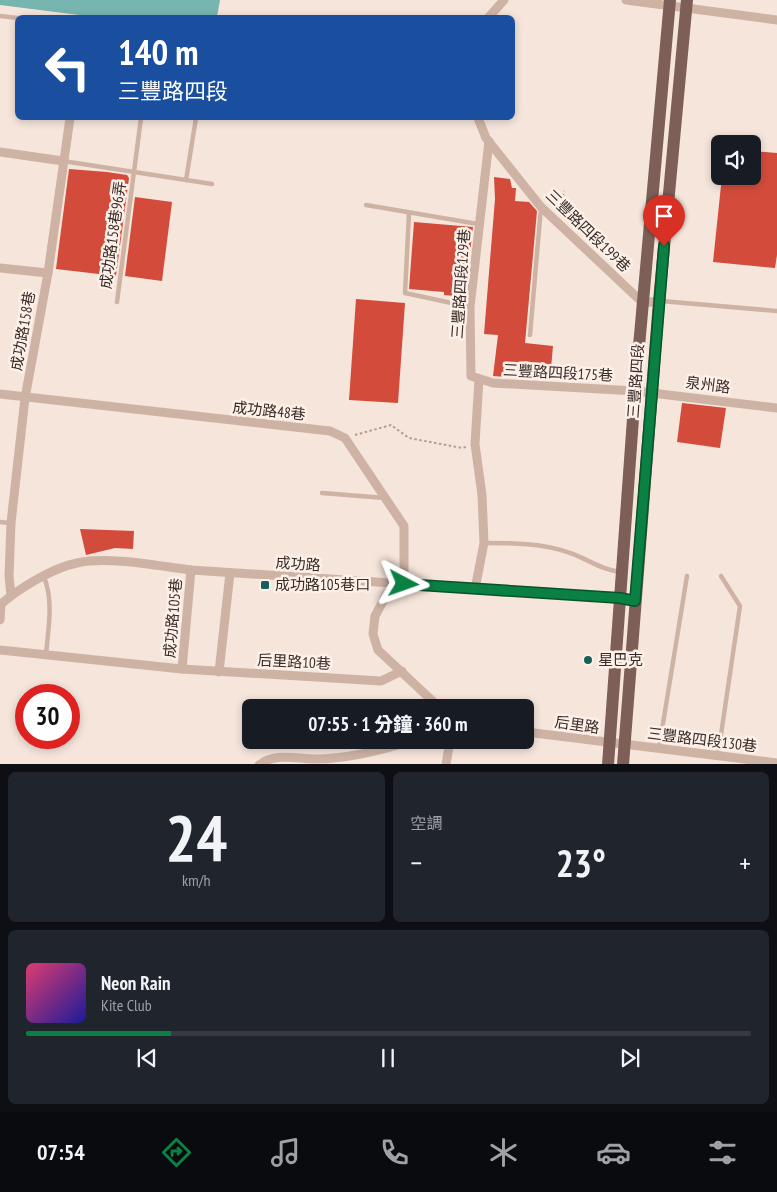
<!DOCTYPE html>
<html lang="zh-TW">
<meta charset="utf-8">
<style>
:root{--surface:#171b24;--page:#20242c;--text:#f1f3f6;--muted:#9ea1a6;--line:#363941;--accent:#0b8043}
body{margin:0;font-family:"PT Sans Narrow","Noto Sans TC",sans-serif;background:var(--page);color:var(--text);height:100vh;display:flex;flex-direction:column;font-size:19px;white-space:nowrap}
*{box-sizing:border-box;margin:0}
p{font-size:16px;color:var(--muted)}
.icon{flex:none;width:28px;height:28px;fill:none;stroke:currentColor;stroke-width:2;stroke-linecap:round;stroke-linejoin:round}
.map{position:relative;height:764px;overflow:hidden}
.details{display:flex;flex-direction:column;gap:8px;padding:8px;background:#0d0f14;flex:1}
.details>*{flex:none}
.hud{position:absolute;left:15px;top:15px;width:500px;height:105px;border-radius:8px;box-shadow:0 2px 8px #0003;background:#1a4fa0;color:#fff;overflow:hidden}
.buttons{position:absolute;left:711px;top:135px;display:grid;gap:10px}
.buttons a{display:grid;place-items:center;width:50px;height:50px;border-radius:8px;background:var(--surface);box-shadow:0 2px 8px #0003;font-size:25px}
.speed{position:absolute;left:15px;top:684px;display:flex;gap:10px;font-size:25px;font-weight:700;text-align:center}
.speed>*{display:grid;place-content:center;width:65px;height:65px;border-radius:50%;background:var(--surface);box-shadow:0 2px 8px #0003;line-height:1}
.speed .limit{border:8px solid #d22;background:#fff;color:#111}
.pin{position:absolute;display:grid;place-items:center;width:42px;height:42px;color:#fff;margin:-51px -21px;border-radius:50% 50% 50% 0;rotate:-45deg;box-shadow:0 0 5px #0007}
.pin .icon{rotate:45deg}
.me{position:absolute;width:55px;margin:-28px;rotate:94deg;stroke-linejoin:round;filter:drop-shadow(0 0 4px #0008)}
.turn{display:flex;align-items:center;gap:18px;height:105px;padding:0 20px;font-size:22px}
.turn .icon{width:65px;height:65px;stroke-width:2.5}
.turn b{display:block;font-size:35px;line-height:42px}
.big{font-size:38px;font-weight:800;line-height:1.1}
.details .card{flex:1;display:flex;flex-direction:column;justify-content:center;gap:8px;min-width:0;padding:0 18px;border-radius:8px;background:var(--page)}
.details .dial{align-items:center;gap:0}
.dial b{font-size:65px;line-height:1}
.song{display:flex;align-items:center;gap:15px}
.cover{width:60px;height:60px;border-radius:8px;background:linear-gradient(135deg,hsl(340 70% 55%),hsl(240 70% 35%))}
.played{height:5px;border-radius:2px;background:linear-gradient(90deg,var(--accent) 20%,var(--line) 20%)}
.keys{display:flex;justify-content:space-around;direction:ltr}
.heat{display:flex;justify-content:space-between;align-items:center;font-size:28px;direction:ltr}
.details .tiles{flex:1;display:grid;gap:8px;grid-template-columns:1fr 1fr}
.card:last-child{grid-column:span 2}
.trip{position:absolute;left:242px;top:699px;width:292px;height:50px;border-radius:8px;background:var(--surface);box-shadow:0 2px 8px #0003;font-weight:800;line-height:50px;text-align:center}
.dock{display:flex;height:80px;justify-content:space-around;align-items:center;background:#090b0e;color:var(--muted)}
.dock .icon{width:35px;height:35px}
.dock .on{color:var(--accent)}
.dock b{font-size:22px;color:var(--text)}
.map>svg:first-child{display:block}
.water{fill:#77b5b0}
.building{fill:#d34c3b}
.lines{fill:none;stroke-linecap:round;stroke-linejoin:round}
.path{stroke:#ba9c8f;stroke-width:2;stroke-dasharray:2.5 2.5;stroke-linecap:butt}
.lane{stroke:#ceb3a5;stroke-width:4.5}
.street{stroke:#ceb3a5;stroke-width:9}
.primary{stroke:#7d5f57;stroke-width:12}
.route-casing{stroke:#07532c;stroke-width:12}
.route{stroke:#0b8043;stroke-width:9}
.poi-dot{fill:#18605b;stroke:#fcf0e8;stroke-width:2}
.labels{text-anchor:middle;stroke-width:5;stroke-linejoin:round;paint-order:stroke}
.street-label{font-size:15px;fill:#392b27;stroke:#fcf0e8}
.poi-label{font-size:15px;fill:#392b27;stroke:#fcf0e8;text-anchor:start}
</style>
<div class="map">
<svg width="777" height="765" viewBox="0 0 777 765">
<rect width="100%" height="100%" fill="#f5e5db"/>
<polygon class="water" points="0,0 220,0 217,17 103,18 0,5"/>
<g class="building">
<polygon points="752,151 777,153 777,255 775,268 713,262 722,176 752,176"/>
<polygon points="69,169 107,172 127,175 129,178 116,276 56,269"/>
<polygon points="494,177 510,179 512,188 516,188 515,201 529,202 537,211 525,343 553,346 550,380 493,376 498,335 484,334 495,199"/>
<polygon points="135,197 172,202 162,281 125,276"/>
<polygon points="414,222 473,227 465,297 444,295 444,292 409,289"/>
<polygon points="356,299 405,303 398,403 349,400"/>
<polygon points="682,403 726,408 720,448 677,442"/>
<polygon points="80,529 134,531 133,549 115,548 86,555"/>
</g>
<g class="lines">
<g class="path">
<polyline points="560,211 564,191"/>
<polyline points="355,435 391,425 409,438 462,448 466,447"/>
<polyline points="329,740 332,748"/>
</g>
<g class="lane">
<polyline points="0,16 18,18"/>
<polyline points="63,161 212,184"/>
<polyline points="186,180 196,118"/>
<polyline points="366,205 478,224"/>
<polyline points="409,213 405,293 470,307"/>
<polyline points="661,301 777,311"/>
<polyline points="117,302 141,118"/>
<polyline points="530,335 541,207"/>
<polyline points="322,493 385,498"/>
<polyline points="0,522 11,523"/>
<path d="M484 543C513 543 543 543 570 553 588 559 601 570 621 572"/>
<path d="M44 577C54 602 48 629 46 655"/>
<polyline points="659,748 687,576"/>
<polyline points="718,755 740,606 721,576"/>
</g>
<g class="street">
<polyline points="626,0 777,20"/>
<polyline points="488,18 504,0"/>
<polyline points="478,118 486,138 541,207 643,303 659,301"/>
<polyline points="489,141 470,307 471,376 493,383 635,391 777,408"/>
<polyline points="0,152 63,161"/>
<polyline points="0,268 48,273"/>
<polyline points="0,394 330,431 345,438 404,526 404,585 388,592 375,616 373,634 378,650 440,708"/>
<polyline points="475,589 484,543 482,495 475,444 479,379"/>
<polyline points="11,596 9,576 11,523 25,398 48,273 70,118"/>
<path d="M0 605C18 589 52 568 77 563 109 556 158 566 191 570L620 598 635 601"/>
<polyline points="0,620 1,604"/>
<polyline points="0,650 182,669 381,681 402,671"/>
<polyline points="182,669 191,570"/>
<polyline points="219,672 230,573"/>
<polyline points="526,732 777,763"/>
<path d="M259 765C275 752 297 759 315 759 348 759 383 750 414 740"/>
<polyline points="446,765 450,740"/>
</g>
<g class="primary">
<polyline points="608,765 635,391 670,0"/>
<polyline points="623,765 659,301 687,0"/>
</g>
</g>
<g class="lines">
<defs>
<polyline id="route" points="404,584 620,598 635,601 664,246"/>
</defs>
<use href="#route" class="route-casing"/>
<use href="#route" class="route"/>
</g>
<g class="poi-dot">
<rect x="260" y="580" width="10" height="10" rx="2.5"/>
<circle cx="588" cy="660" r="5"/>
</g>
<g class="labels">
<g class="street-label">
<text transform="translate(588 231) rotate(44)" y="5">三豐路四段199巷</text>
<text transform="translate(113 235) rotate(-82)" y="5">成功路158巷96弄</text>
<text transform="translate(461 284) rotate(-86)" y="5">三豐路四段129巷</text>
<text transform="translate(23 331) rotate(-80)" y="5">成功路158巷</text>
<text transform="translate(558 373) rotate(3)" y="5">三豐路四段175巷</text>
<text transform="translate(636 381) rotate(-86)" y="5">三豐路四段</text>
<text transform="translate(708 385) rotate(7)" y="5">泉州路</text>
<text transform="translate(269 411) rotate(6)" y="5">成功路48巷</text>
<text transform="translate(298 564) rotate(4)" y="5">成功路</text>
<text transform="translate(173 618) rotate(-85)" y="5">成功路105巷</text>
<text transform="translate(294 662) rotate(3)" y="5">后里路10巷</text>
<text transform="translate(577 725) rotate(8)" y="5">后里路</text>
<text transform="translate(702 740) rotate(7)" y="5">三豐路四段130巷</text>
</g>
<g class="poi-label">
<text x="275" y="590">成功路105巷口</text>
<text x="598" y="665">星巴克</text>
</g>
</g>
</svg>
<div class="buttons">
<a><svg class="icon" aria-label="sound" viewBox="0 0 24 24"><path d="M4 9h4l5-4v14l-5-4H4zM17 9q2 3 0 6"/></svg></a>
</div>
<div class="speed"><div class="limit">30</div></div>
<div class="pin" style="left:664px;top:246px;background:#d93025"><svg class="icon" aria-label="arrive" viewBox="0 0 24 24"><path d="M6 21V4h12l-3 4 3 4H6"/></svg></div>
<svg class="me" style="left:404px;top:584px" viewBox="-20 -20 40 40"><path d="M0-17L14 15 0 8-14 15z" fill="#0b8043" stroke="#fff" stroke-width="4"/></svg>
<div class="trip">07:55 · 1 分鐘 · 360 m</div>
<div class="hud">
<div class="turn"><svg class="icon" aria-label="left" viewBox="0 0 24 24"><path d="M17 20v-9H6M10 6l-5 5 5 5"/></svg><div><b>140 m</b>三豐路四段</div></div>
</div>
</div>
<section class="details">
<div class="tiles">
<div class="card dial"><b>24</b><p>km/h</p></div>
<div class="card"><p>空調</p>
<div class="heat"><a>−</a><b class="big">23°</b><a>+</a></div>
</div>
<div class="card">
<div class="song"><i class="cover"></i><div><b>Neon Rain</b><p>Kite Club</p></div></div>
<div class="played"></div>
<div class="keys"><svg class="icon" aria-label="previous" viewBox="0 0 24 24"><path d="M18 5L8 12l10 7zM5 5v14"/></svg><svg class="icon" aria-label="pause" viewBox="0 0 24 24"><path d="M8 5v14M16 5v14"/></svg><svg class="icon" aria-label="next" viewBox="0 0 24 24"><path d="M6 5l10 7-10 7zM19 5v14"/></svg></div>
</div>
</div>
</section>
<nav class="dock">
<b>07:54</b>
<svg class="icon on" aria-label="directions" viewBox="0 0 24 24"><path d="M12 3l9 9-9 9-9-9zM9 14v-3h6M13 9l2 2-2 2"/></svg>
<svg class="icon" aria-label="music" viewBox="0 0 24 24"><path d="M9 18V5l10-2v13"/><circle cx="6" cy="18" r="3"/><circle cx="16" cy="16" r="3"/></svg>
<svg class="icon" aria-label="phone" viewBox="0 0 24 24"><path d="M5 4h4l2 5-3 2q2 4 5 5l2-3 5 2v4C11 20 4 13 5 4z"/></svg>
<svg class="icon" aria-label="climate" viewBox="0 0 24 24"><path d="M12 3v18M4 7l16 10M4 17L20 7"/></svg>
<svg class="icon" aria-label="car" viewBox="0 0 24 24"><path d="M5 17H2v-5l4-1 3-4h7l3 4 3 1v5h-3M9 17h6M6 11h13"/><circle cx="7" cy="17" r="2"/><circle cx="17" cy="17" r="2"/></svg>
<svg class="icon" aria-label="filters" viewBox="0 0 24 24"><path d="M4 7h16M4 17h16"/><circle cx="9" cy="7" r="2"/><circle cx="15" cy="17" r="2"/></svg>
</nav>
